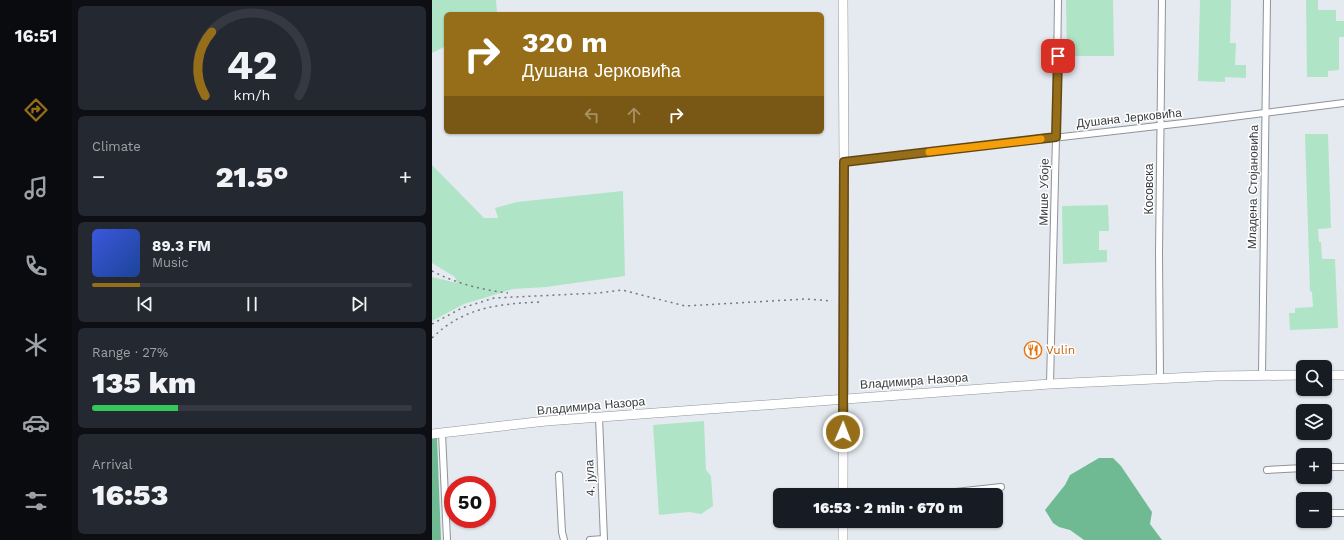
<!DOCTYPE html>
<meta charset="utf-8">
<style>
:root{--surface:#171b24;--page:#242831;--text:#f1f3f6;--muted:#9ea1a6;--line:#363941;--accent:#966e19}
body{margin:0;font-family:"Work Sans",sans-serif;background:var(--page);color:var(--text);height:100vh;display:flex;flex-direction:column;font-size:15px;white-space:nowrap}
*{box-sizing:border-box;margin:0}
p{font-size:13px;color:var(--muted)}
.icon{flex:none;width:22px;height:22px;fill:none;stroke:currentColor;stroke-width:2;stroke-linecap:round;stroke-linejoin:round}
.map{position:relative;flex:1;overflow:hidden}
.panel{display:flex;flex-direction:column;gap:6px;padding:6px;background:#0d0f14;width:360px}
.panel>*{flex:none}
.top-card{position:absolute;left:12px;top:12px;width:380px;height:122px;border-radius:6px;box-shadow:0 1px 3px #0004;background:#966e19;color:#fff;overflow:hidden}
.controls{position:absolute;left:864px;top:360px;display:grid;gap:8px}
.controls a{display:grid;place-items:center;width:36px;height:36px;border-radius:6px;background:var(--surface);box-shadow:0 1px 3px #0004;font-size:20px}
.speed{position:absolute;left:12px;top:476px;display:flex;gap:8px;font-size:20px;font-weight:700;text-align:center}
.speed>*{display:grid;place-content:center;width:52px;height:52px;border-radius:50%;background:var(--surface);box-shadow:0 1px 3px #0004;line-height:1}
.speed .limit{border:6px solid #d22;background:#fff;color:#111}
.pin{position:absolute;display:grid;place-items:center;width:34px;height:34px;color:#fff;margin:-17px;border-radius:8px;box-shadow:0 2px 6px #0006}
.me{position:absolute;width:44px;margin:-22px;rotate:1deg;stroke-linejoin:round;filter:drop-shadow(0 0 3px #0008)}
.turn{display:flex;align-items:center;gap:14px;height:84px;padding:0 12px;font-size:18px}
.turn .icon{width:52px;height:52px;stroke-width:2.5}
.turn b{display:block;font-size:28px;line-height:34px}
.lanes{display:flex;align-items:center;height:38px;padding:0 12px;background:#0003;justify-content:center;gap:20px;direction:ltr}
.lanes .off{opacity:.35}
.big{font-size:30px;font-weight:800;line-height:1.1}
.panel .tile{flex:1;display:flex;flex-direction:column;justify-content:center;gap:6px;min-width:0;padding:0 14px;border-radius:6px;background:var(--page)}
.panel .dial{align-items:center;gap:0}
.dial svg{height:104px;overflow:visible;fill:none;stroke:var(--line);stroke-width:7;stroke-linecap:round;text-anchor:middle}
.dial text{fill:var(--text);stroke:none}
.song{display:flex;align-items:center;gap:12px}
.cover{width:48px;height:48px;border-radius:6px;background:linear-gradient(135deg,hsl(230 70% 55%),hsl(220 70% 35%))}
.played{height:4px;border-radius:2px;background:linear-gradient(90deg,var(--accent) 15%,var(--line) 15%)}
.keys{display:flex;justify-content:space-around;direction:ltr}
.heat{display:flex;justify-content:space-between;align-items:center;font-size:22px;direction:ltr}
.charge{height:6px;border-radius:3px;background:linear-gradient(90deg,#34c759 27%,var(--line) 0)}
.trip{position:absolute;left:341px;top:488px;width:230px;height:40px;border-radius:6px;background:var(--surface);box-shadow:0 1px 3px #0004;font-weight:800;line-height:40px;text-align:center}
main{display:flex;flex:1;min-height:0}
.menu{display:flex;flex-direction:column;width:72px;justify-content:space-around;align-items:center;background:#090b0e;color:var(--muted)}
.menu .icon{width:28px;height:28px}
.menu .selected{color:var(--accent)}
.menu b{font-size:18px;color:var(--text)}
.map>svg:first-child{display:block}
.green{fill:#afe5c6}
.forest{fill:#6fba92}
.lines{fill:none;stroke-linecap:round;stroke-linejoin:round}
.street-casing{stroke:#8f949a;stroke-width:8}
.secondary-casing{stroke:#8f949a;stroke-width:10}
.street{stroke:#fff;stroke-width:6}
.secondary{stroke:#fff;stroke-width:9}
.rail{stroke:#75797d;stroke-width:1.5;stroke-dasharray:2 4;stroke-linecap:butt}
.route-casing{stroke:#624810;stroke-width:10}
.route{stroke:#966e19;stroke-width:7}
.slow{stroke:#f59e0b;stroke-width:7}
.labels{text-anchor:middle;stroke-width:3;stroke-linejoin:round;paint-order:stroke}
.street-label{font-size:12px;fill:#393b3e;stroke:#fff}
.food-label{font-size:12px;fill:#c56008;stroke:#fff;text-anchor:start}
</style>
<main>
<nav class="menu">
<b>16:51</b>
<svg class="icon selected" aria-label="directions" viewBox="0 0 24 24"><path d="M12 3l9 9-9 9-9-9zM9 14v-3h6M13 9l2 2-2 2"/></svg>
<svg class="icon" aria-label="music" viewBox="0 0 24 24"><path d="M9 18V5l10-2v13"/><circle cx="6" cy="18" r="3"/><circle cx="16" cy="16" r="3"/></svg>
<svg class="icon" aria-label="phone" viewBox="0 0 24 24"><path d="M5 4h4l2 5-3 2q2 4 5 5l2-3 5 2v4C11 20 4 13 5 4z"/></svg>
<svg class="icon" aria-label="climate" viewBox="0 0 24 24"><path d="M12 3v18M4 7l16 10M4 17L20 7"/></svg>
<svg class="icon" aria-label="car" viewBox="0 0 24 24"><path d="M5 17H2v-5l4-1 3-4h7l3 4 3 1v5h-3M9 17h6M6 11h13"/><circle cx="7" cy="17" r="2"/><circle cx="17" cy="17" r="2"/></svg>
<svg class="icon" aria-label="filters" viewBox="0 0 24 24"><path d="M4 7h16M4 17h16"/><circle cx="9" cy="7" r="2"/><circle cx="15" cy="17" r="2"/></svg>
</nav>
<section class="panel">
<div class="tile dial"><svg viewBox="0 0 100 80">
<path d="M14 69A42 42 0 1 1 86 69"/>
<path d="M14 69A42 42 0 0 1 19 20" stroke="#966e19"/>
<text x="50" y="56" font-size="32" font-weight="700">42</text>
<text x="50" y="72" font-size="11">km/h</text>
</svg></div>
<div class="tile"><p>Climate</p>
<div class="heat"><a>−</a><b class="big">21.5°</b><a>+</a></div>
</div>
<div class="tile">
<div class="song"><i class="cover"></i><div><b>89.3 FM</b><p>Music</p></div></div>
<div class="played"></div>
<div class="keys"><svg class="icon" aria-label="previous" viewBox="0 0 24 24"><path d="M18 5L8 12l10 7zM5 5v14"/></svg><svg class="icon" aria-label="pause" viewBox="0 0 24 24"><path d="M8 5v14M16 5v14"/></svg><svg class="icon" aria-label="next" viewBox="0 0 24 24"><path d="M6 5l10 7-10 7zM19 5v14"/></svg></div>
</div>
<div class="tile"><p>Range · 27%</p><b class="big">135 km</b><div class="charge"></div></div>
<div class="tile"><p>Arrival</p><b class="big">16:53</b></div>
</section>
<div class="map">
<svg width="912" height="540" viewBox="0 0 912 540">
<rect width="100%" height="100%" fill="#e4eaf0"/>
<g class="green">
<polygon points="0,0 64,0 65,13 55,14 14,14 14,46 0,53"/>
<polygon points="634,0 681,0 682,56 635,56"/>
<polygon points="768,0 799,0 798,43 804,43 803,65 814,65 814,78 793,77 793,82 766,81"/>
<polygon points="874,0 886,0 886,10 904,10 904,21 912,21 912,37 907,37 907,70 896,71 896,77 875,77"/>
<polygon points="873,134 896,134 899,228 886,229 887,242 889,242 890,259 903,259 906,328 858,330 857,313 863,313 863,308 881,307 880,292 878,291"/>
<polygon points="0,165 52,218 66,218 63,208 85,202 191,191 193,276 114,287 81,289 32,304 0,321 0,277 25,283 23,277 0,263"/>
<polygon points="676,205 677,231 667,231 667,250 675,250 675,262 631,264 630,206"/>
<polygon points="272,421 274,470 279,476 281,506 269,514 257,512 227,515 221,425"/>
</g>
<g class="forest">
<polygon points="0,438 5,438 9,540 0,540"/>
<polygon points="667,458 681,458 689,466 720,512 718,524 730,540 652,540 638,530 627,527 621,523 613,510 633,485 638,475"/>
</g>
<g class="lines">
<defs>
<g id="street">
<polyline points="412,162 769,121 912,103"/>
<polyline points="830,374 835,0"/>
<polyline points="728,378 727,253 730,0"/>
<polyline points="618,384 624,137 626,0"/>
<polyline points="167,417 172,540"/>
<polyline points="10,433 15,540"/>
<polyline points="893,467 912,467"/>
<polyline points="835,470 871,468"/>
<polyline points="127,475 130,532 132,540"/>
<polyline points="496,495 569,487"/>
<polyline points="893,513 912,513"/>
<polyline points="158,540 172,539"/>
</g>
<g id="secondary">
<polyline points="893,375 912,375"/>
<polyline points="0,434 114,421 618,384 784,376 871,375"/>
<polyline points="411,495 412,162 411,0"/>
<polyline points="411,521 411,540"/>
</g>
</defs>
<use href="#street" class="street-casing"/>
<use href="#secondary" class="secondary-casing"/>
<use href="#street" class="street"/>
<use href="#secondary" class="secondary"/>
<g class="rail">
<path d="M0 271C23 283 50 290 76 293"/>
<polyline points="0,324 30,308 62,298 167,293 190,290 253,306 374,299 400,301"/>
<path d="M0 338C32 307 66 304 108 302"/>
</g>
</g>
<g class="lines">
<defs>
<polyline id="route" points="411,432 412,162 624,137 626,56"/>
</defs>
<use href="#route" class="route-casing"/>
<use href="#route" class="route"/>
<polyline class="slow" points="497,152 609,139"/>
</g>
<defs>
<symbol id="restaurant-ring" viewBox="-11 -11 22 22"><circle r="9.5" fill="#fff" stroke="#e8710a" stroke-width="1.5"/><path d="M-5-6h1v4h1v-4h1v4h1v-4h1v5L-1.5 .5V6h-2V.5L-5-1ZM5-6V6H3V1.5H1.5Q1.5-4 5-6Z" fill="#e8710a"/></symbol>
</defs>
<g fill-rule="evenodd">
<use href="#restaurant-ring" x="591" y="340" width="20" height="20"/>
</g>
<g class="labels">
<g class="street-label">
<text transform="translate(697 118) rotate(-6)" y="4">Душана Јерковића</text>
<text transform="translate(821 187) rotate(-89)" y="4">Младена Стојановића</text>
<text transform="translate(717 189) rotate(-90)" y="4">Косовска</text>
<text transform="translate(612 192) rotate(-89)" y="4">Мише Убоје</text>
<text transform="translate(482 381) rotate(-4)" y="4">Владимира Назора</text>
<text transform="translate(159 406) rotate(-5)" y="4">Владимира Назора</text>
<text transform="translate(158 478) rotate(-92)" y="4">4. јула</text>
</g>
<g class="food-label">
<text x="614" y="354">Vulin</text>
</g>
</g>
</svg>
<div class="controls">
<a><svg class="icon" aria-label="search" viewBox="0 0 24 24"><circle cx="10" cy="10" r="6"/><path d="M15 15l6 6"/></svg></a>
<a><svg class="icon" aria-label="layers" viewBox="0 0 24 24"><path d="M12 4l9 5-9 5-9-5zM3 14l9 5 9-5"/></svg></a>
<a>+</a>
<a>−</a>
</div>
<div class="speed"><div class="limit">50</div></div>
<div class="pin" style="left:626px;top:56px;background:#d93025"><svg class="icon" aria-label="arrive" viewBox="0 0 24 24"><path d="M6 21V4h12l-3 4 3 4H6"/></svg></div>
<svg class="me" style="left:411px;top:432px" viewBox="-20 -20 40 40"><circle r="17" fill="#966e19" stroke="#fff" stroke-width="3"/><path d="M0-11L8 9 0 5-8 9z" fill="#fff"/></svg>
<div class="trip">16:53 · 2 min · 670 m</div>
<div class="top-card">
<div class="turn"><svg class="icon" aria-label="right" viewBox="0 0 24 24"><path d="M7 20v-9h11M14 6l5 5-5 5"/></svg><div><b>320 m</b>Душана Јерковића</div></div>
<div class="lanes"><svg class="icon off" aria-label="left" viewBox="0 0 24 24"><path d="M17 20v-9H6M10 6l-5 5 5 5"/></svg><svg class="icon off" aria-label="ahead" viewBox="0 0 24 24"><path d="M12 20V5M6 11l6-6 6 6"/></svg><svg class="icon" aria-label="right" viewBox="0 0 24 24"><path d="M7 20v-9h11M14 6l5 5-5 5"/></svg></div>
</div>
</div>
</main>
